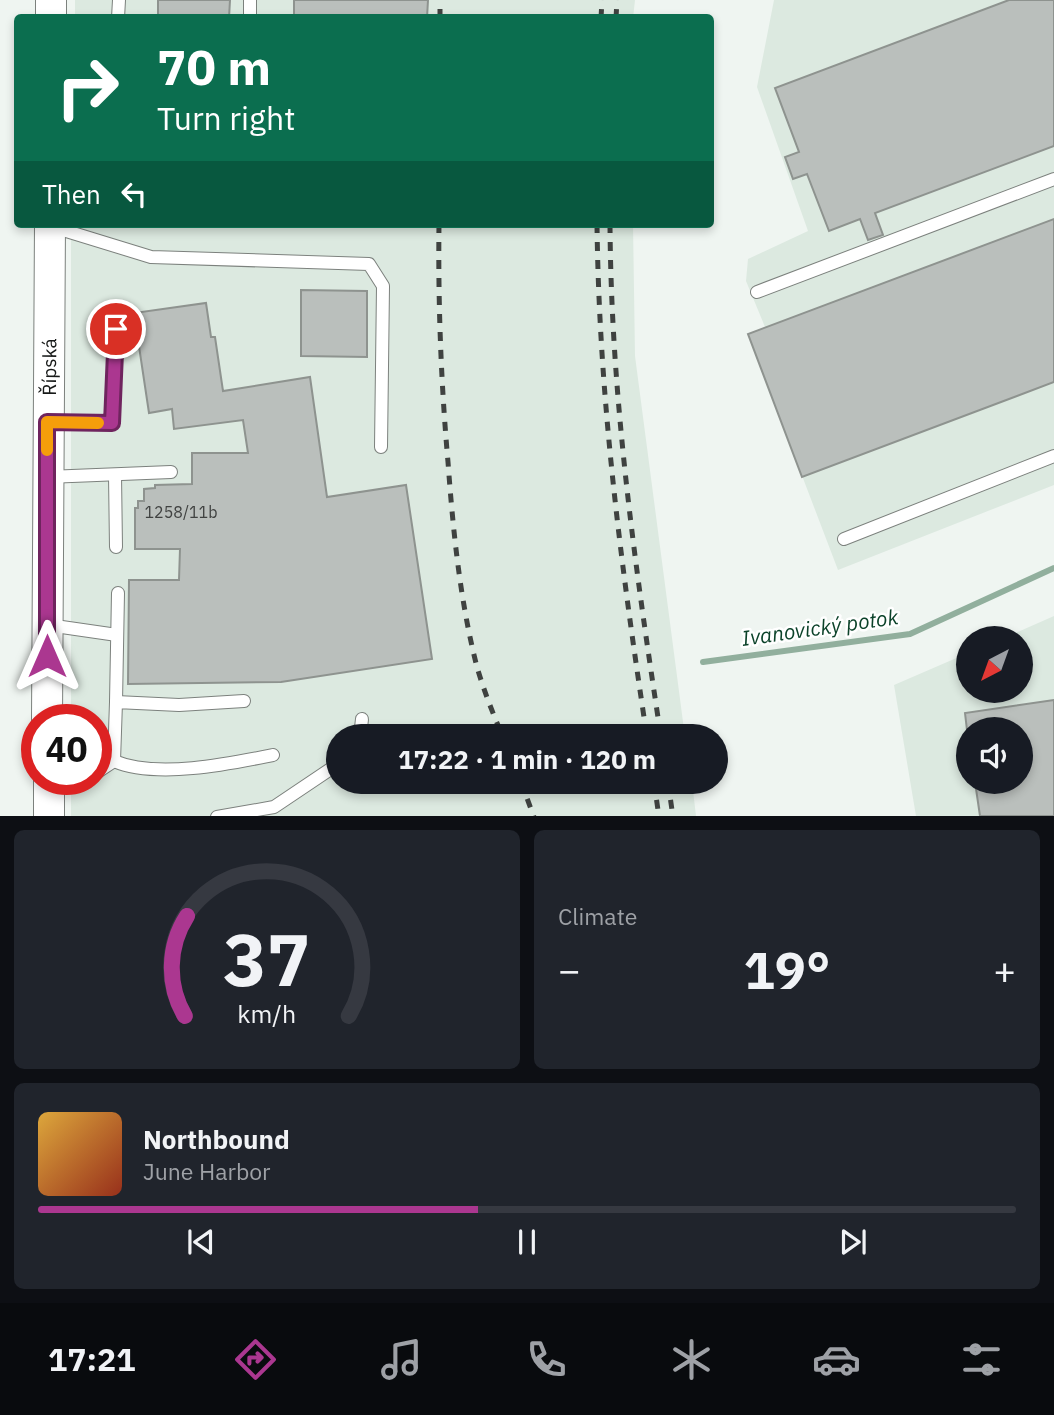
<!DOCTYPE html>
<meta charset="utf-8">
<style>
:root{--surface:#171b24;--page:#20242c;--text:#f1f3f6;--muted:#9ea1a6;--line:#363941;--accent:#ab3790}
body{margin:0;font-family:"IBM Plex Sans",sans-serif;background:var(--page);color:var(--text);height:100vh;display:flex;flex-direction:column;font-size:26px;white-space:nowrap}
*{box-sizing:border-box;margin:0}
p{font-size:23px;color:var(--muted)}
.icon{flex:none;width:38px;height:38px;fill:none;stroke:currentColor;stroke-width:2;stroke-linecap:round;stroke-linejoin:round}
.map{position:relative;height:816px;overflow:hidden}
.drawer{display:flex;flex-direction:column;gap:14px;padding:14px;background:#0d0f14;flex:1}
.drawer>*{flex:none}
.top-card{position:absolute;left:14px;top:14px;width:700px;height:214px;border-radius:7px;box-shadow:0 4px 10px #0003;background:#0b6e4f;color:#fff;overflow:hidden}
.needle{width:46px;rotate:221deg}
.fabs{position:absolute;left:956px;top:626px;display:grid;gap:14px}
.fabs a{display:grid;place-items:center;width:77px;height:77px;border-radius:50%;background:var(--surface);box-shadow:0 4px 10px #0003;font-size:35px}
.speed{position:absolute;left:21px;top:704px;display:flex;gap:14px;font-size:35px;font-weight:700;text-align:center}
.speed>*{display:grid;place-content:center;width:91px;height:91px;border-radius:50%;background:var(--surface);box-shadow:0 4px 10px #0003;line-height:1}
.speed .limit{border:10px solid #d22;background:#fff;color:#111}
.pin{position:absolute;display:grid;place-items:center;width:60px;height:60px;color:#fff;margin:-30px;border:4px solid #fff;border-radius:50%;box-shadow:0 2px 7px #0007}
.me{position:absolute;width:77px;margin:-38px;rotate:0deg;stroke-linejoin:round;filter:drop-shadow(0 0 5px #0008)}
.turn{display:flex;align-items:center;gap:24px;height:147px;padding:0 28px;font-size:32px}
.turn .icon{width:91px;height:91px;stroke-width:2.5}
.turn b{display:block;font-size:49px;line-height:60px}
.then{display:flex;align-items:center;height:66px;padding:0 28px;background:#0003;gap:14px;font-size:26px}
.big{font-size:52px;font-weight:700;line-height:1.1}
.drawer .tile{flex:1;display:flex;flex-direction:column;justify-content:center;gap:10px;min-width:0;padding:0 24px;border-radius:10px;background:var(--page)}
.drawer .dial{align-items:center;gap:0}
.dial svg{height:182px;overflow:visible;fill:none;stroke:var(--line);stroke-width:7;stroke-linecap:round;text-anchor:middle}
.dial text{fill:var(--text);stroke:none}
.song{display:flex;align-items:center;gap:21px}
.cover{width:84px;height:84px;border-radius:10px;background:linear-gradient(135deg,hsl(40 70% 55%),hsl(10 70% 35%))}
.played{height:7px;border-radius:4px;background:linear-gradient(90deg,var(--accent) 45%,var(--line) 45%)}
.keys{display:flex;justify-content:space-around;direction:ltr}
.heat{display:flex;justify-content:space-between;align-items:center;font-size:38px;direction:ltr}
.drawer .tiles{flex:1;display:grid;gap:14px;grid-template-columns:1fr 1fr}
.tile:last-child{grid-column:span 2}
.trip{position:absolute;left:326px;top:724px;width:402px;height:70px;border-radius:35px;background:var(--surface);box-shadow:0 4px 10px #0003;font-weight:700;line-height:70px;text-align:center}
.tabs{display:flex;height:112px;justify-content:space-around;align-items:center;background:#090b0e;color:var(--muted)}
.tabs .icon{width:49px;height:49px}
.tabs .on{color:var(--accent)}
.tabs b{font-size:32px;color:var(--text)}
.map>svg:first-child{display:block}
.built{fill:#dce9e0;fill-rule:evenodd}
.lines{fill:none;stroke-linecap:round;stroke-linejoin:round}
.stream{stroke:#91af9d;stroke-width:6}
.building{fill:#babfbc;stroke:#8e938f;stroke-width:2}
.service-casing{stroke:#7c817d;stroke-width:14}
.tertiary-casing{stroke:#7c817d;stroke-width:32}
.service{stroke:#fff;stroke-width:12}
.tertiary{stroke:#fff;stroke-width:30}
.rail{stroke:#3f4240;stroke-width:5;stroke-dasharray:9 9;stroke-linecap:butt}
.route-casing{stroke:#6f245e;stroke-width:18}
.route{stroke:#ab3790;stroke-width:12}
.slow{stroke:#f59e0b;stroke-width:12}
.labels{text-anchor:middle;stroke-width:5;stroke-linejoin:round;paint-order:stroke}
.number-label{font-size:16px;fill:#404241}
.street-label{font-size:19px;fill:#171918;stroke:#fff}
.water-label{font-size:21px;font-style:italic;fill:#0c432a;stroke:#fff}
</style>
<div class="map">
<svg width="1054" height="817" viewBox="0 0 1054 817">
<rect width="100%" height="100%" fill="#eff5f1"/>
<g class="built">
<polygon points="75,0 635,0 633,18 75,18"/>
<polygon points="774,0 1054,0 1054,485 838,570 748,334 765,327 746,281 748,259 808,231 757,87"/>
<polygon points="71,224 633,224 635,356 685,737 338,737 338,782 692,782 696,816 71,816 71,779 96,779 96,719 71,719"/>
<path d="M1054 616V816H916L894 685 968 653V691H1020V639H1002ZM968 730H1020V782H968Z"/>
</g>
<g class="lines">
<polyline class="stream" points="703,662 910,634 1054,568"/>
</g>
<g class="building">
<polygon points="158,0 230,0 229,18 158,18"/>
<polygon points="294,0 428,0 427,18 294,18"/>
<polygon points="1009,0 1054,0 1054,146 875,213 883,235 868,240 860,219 829,231 807,174 793,179 785,157 799,152 775,88"/>
<polygon points="1054,219 1054,382 802,477 748,334"/>
<polygon points="301,290 367,291 367,357 301,356"/>
<polygon points="206,303 211,337 215,337 223,391 310,377 327,497 406,485 432,659 281,682 128,684 129,580 179,580 180,549 135,549 135,508 138,508 138,501 144,501 144,489 155,488 155,485 192,484 192,453 248,453 243,420 174,429 172,409 149,413 134,313"/>
<polygon points="1054,700 1054,816 980,816 975,782 1020,782 1020,730 967,730 965,713"/>
</g>
<g class="lines">
<defs>
<g id="service">
<polyline points="118,18 119,0"/>
<polyline points="250,18 250,0"/>
<polyline points="50,226 151,257 369,264 383,286 381,447"/>
<polyline points="757,292 1054,179"/>
<polyline points="48,422 112,423 116,329"/>
<polyline points="115,475 116,547"/>
<polyline points="47,477 171,472"/>
<polyline points="844,539 1054,456"/>
<polyline points="48,625 117,635"/>
<polyline points="116,702 118,593"/>
<polyline points="360,737 362,719"/>
<path d="M114 761C156 779 229 764 273 755"/>
<polyline points="96,773 114,761 116,702 179,705 244,701"/>
<polyline points="49,783 82,779"/>
<polyline points="217,817 274,807 338,764"/>
</g>
<g id="tertiary">
<polyline points="51,18 51,0"/>
<path id="s1" d="M47 719 50 224"/>
<polyline points="49,779 49,817"/>
</g>
</defs>
<use href="#service" class="service-casing"/>
<use href="#tertiary" class="tertiary-casing"/>
<use href="#service" class="service"/>
<use href="#tertiary" class="tertiary"/>
<g class="rail">
<polyline points="440,18 440,0"/>
<polyline points="601,18 602,0"/>
<polyline points="616,18 617,0"/>
<path d="M439 224C438 304 441 383 448 462 453 530 460 601 477 667 484 691 493 714 503 737"/>
<path d="M597 224C599 397 621 566 647 737"/>
<path d="M610 224C611 396 635 567 661 737"/>
<polyline points="521,782 534,817"/>
<polyline points="654,782 659,817"/>
<polyline points="668,782 673,817"/>
</g>
</g>
<g class="lines">
<defs>
<polyline id="route" points="47,656 47,422 112,423 116,329"/>
</defs>
<use href="#route" class="route-casing"/>
<use href="#route" class="route"/>
<polyline class="slow" points="47,450 47,422 98,423"/>
</g>
<g class="labels">
<g class="number-label">
<text x="181" y="518">1258/11b</text>
</g>
<g class="street-label">
<text dy="7" stroke="none"><textPath href="#s1" startOffset="352">Řípská</textPath></text>
</g>
<g class="water-label">
<text transform="translate(820 628) rotate(-8)" y="7">Ivanovický potok</text>
</g>
</g>
</svg>
<div class="fabs">
<a><svg class="needle" viewBox="-14 -14 28 28"><path d="M0-13l5 13h-10z" fill="#e53935"/><path d="M0 13l5-13h-10z" fill="#9ea1a6"/></svg></a>
<a><svg class="icon" aria-label="sound" viewBox="0 0 24 24"><path d="M4 9h4l5-4v14l-5-4H4zM17 9q2 3 0 6"/></svg></a>
</div>
<div class="speed"><div class="limit">40</div></div>
<div class="pin" style="left:116px;top:329px;background:#d93025"><svg class="icon" aria-label="arrive" viewBox="0 0 24 24"><path d="M6 21V4h12l-3 4 3 4H6"/></svg></div>
<svg class="me" style="left:47px;top:656px" viewBox="-20 -20 40 40"><path d="M0-17L14 15 0 8-14 15z" fill="#ab3790" stroke="#fff" stroke-width="4"/></svg>
<div class="trip">17:22 · 1 min · 120 m</div>
<div class="top-card">
<div class="turn"><svg class="icon" aria-label="right" viewBox="0 0 24 24"><path d="M7 20v-9h11M14 6l5 5-5 5"/></svg><div><b>70 m</b>Turn right</div></div>
<div class="then">Then<svg class="icon" aria-label="left" viewBox="0 0 24 24"><path d="M17 20v-9H6M10 6l-5 5 5 5"/></svg></div>
</div>
</div>
<section class="drawer">
<div class="tiles">
<div class="tile dial"><svg viewBox="0 0 100 80">
<path d="M14 69A42 42 0 1 1 86 69"/>
<path d="M14 69A42 42 0 0 1 15 25" stroke="#ab3790"/>
<text x="50" y="56" font-size="32" font-weight="700">37</text>
<text x="50" y="72" font-size="11">km/h</text>
</svg></div>
<div class="tile"><p>Climate</p>
<div class="heat"><a>−</a><b class="big">19°</b><a>+</a></div>
</div>
<div class="tile">
<div class="song"><i class="cover"></i><div><b>Northbound</b><p>June Harbor</p></div></div>
<div class="played"></div>
<div class="keys"><svg class="icon" aria-label="previous" viewBox="0 0 24 24"><path d="M18 5L8 12l10 7zM5 5v14"/></svg><svg class="icon" aria-label="pause" viewBox="0 0 24 24"><path d="M8 5v14M16 5v14"/></svg><svg class="icon" aria-label="next" viewBox="0 0 24 24"><path d="M6 5l10 7-10 7zM19 5v14"/></svg></div>
</div>
</div>
</section>
<nav class="tabs">
<b>17:21</b>
<svg class="icon on" aria-label="directions" viewBox="0 0 24 24"><path d="M12 3l9 9-9 9-9-9zM9 14v-3h6M13 9l2 2-2 2"/></svg>
<svg class="icon" aria-label="music" viewBox="0 0 24 24"><path d="M9 18V5l10-2v13"/><circle cx="6" cy="18" r="3"/><circle cx="16" cy="16" r="3"/></svg>
<svg class="icon" aria-label="phone" viewBox="0 0 24 24"><path d="M5 4h4l2 5-3 2q2 4 5 5l2-3 5 2v4C11 20 4 13 5 4z"/></svg>
<svg class="icon" aria-label="climate" viewBox="0 0 24 24"><path d="M12 3v18M4 7l16 10M4 17L20 7"/></svg>
<svg class="icon" aria-label="car" viewBox="0 0 24 24"><path d="M5 17H2v-5l4-1 3-4h7l3 4 3 1v5h-3M9 17h6M6 11h13"/><circle cx="7" cy="17" r="2"/><circle cx="17" cy="17" r="2"/></svg>
<svg class="icon" aria-label="filters" viewBox="0 0 24 24"><path d="M4 7h16M4 17h16"/><circle cx="9" cy="7" r="2"/><circle cx="15" cy="17" r="2"/></svg>
</nav>
